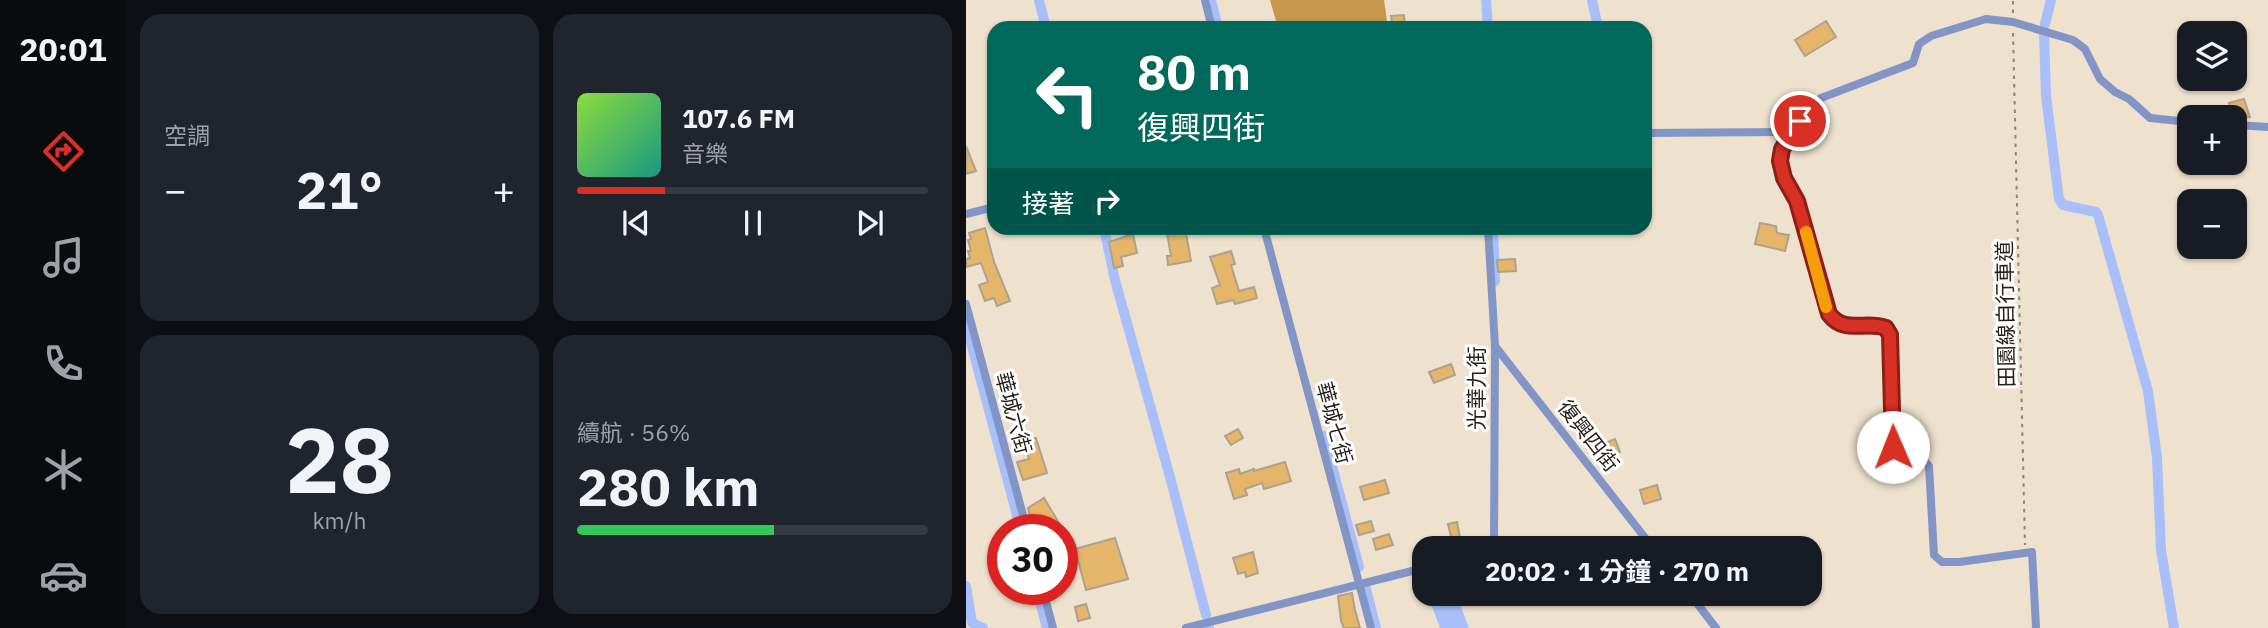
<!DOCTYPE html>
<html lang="zh-TW">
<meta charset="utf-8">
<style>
:root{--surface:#171b24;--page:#20242c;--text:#f1f3f6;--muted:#9ea1a6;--line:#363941;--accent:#d93025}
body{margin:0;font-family:"IBM Plex Sans","Noto Sans TC",sans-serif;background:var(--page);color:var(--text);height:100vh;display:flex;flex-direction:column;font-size:26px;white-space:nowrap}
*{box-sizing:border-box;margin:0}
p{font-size:23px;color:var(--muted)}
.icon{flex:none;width:38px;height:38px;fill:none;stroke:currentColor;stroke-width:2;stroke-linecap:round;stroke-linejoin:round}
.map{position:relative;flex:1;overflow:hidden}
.side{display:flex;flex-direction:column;gap:14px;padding:14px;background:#0d0f14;width:840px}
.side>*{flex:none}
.guide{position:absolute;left:21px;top:21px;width:665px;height:214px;border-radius:21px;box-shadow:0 2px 5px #0004;background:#00695c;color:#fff;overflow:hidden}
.tools{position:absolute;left:1211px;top:21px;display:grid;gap:14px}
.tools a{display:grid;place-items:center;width:70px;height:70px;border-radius:14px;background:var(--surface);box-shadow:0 2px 5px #0004;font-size:35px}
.speed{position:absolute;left:21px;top:514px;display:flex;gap:14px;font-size:35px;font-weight:700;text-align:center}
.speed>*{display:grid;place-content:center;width:91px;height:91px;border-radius:50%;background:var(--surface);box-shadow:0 2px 5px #0004;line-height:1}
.speed .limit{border:10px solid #d22;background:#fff;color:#111}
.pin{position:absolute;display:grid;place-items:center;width:60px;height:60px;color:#fff;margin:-30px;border:4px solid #fff;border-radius:50%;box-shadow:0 2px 7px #0007}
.me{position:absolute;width:77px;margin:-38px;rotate:359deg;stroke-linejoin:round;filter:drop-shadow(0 0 5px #0008)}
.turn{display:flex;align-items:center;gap:24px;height:147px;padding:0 35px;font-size:32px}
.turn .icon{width:91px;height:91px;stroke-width:2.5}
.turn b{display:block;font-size:49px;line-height:60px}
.then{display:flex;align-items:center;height:66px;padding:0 35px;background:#0003;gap:14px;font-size:26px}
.big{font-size:52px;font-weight:700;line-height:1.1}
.side .card{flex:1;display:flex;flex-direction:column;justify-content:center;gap:10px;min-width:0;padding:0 24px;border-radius:21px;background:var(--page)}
.side .dial{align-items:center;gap:0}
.dial b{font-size:91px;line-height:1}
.song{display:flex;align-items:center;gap:21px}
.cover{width:84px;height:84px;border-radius:10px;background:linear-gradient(135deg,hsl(90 70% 55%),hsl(170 70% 35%))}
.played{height:7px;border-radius:4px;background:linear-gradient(90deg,var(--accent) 25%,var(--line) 25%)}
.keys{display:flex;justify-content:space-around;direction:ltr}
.heat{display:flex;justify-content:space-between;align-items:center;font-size:38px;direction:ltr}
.charge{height:10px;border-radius:5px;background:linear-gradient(90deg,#34c759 56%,var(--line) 0)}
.side .tiles{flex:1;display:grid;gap:14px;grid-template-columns:repeat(2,1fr)}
.trip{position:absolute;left:446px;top:536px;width:410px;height:70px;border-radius:21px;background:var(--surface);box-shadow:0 2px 5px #0004;font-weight:700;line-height:70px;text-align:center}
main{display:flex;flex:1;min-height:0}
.dock{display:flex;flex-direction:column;width:126px;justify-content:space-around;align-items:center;background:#090b0e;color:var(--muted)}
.dock .icon{width:49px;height:49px}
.dock .active{color:var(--accent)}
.dock b{font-size:32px;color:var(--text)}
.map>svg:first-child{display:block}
.forest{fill:#c6974c}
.water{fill:#a8bff9}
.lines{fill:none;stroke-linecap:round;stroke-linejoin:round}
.canal{stroke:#a8bff9;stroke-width:10}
.building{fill:#e5b56a;stroke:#ada18f;stroke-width:2}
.path{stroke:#8e8578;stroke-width:2;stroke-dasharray:3.5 5;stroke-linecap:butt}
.street{stroke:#8295c6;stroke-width:8}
.route-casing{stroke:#8d1f18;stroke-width:18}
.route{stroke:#d93025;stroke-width:12}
.slow{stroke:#f59e0b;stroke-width:12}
.labels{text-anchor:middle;stroke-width:6;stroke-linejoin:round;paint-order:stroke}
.street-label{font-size:21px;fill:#241f18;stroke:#fff}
</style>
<main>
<nav class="dock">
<b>20:01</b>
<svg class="icon active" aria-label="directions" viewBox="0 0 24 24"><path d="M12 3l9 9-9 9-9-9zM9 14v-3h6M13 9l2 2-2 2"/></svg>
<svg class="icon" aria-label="music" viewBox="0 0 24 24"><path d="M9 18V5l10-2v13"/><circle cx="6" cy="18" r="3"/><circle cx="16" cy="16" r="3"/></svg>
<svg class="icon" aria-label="phone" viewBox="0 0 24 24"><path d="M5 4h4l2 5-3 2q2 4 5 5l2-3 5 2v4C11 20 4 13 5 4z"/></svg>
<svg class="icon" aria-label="climate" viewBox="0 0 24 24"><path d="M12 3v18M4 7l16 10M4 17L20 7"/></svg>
<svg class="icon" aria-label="car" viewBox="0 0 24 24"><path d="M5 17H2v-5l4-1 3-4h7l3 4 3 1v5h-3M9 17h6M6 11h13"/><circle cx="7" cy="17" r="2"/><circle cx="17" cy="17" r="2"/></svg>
</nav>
<section class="side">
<div class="tiles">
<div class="card"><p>空調</p>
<div class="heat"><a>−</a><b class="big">21°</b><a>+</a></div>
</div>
<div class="card">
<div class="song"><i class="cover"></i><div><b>107.6 FM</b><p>音樂</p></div></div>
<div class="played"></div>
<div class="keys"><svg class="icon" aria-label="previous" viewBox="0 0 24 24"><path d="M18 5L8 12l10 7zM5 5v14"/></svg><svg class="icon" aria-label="pause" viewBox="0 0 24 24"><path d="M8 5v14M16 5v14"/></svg><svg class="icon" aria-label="next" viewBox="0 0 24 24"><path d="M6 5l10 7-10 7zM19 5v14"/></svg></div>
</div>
<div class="card dial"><b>28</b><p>km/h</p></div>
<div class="card"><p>續航 · 56%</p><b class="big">280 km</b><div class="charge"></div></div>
</div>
</section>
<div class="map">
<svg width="1302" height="628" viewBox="0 0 1302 628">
<rect width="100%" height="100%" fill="#eee1ce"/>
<polygon class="forest" points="304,0 418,0 422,28 312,28"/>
<polygon class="water" points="461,593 487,593 488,598 493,602 503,628 474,628"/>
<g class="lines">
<g class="canal">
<polyline points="73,0 80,28"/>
<polyline points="245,0 252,28"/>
<polyline points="520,0 522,28"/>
<polyline points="626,0 632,28"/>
<polyline points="1079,24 1085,0"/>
<polyline points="1078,33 1080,96 1093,199 1097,205 1130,212 1132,215 1182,391 1191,458 1195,550 1208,628"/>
<polyline points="138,228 149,280 204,477 240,615"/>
<polyline points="527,228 529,281"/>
<polyline points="0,324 55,530"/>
<polyline points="358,436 393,567"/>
<polyline points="0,586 6,623 17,628"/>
<polyline points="400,589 410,628"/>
<polyline points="71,590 81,628"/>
<polyline points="243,627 243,628"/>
</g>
</g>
<g class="building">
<polygon points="438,15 439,28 427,28 425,16"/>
<polygon points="860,21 870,37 839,56 829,40"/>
<polygon points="1278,99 1284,117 1269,118 1263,103"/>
<polygon points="0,146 10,171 0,174"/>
<polygon points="794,223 810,226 811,233 823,235 819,251 789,244"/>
<polygon points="19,228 28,262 44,301 31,306 28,298 19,301 13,285 22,282 15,263 0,267 0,259 4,258 2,251 5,251 2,240 5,239 3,233"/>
<polygon points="200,228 219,228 225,261 202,265 201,256 205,256"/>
<polygon points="167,234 171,253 155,257 157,266 148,268 143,242"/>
<polygon points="265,251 269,264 265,265 273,291 288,287 291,298 269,304 267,300 251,304 246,288 254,285 244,257"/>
<polygon points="549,259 550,271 532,272 531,260"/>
<polygon points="485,364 489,375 468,383 463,372"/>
<polygon points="272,429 277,438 265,445 259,436"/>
<polygon points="70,438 81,473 57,480 51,462 63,459 58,441"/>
<polygon points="649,439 654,452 646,455 645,451 636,455 632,446"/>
<polygon points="319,462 325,481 298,489 296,483 279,489 281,495 268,499 260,473 273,469 274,474 288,469 288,471"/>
<polygon points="419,480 423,493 398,500 394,487"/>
<polygon points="691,485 695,499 678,504 674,490"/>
<polygon points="78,498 96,528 91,530 70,530 66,524 62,508"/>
<polygon points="405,521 408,531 393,535 390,525"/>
<polygon points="491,522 495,543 487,545 482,524"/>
<polygon points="423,534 427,545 410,550 407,539"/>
<polygon points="149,538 162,579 120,590 109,549"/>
<polygon points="287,552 292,573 280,577 279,572 272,574 267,558"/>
<polygon points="386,593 389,610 394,628 378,628 375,621 372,596"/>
<polygon points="120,604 124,618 112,621 109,607"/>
</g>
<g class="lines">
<g class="path">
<polyline points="1047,13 1047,0"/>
<polyline points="1047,33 1059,545"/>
</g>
<g class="street">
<polyline points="239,0 246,28"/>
<polyline points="1269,125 1302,127"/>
<polyline points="679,133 825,132"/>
<polyline points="0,214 28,207"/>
<polyline points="298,228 405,628"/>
<polyline points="522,228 529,346 528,546 526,548"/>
<polyline points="0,304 61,530"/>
<polyline points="529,346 687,548"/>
<polyline points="77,590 87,628"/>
<polyline points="723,593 750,628"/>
<polyline points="220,628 458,568"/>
<path d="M1070 628 1066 552 993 562H976L968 555 963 466 953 454 927 447 924 335 921 328C899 320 878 335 863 314L831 201 818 178 814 161 816 149 825 132 855 98 947 63 953 44 965 36 1020 19 1047 22 1107 40 1119 49 1134 79 1149 92 1163 99 1184 118 1223 122"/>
</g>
</g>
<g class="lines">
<defs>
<path id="route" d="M834 121 816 149 814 161 818 178 831 201 863 314C879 335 899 320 920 328L924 335 927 447"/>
</defs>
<use href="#route" class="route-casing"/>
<use href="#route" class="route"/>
<polyline class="slow" points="840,232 860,307"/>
</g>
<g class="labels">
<g class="street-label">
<text transform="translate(1040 314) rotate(-91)" y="7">田園線自行車道</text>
<text transform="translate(511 388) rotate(-90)" y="7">光華九街</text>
<text transform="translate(47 413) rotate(75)" y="7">華城六街</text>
<text transform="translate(368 423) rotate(75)" y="7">華城七街</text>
<text transform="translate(622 436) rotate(52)" y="7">復興四街</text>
</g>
</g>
</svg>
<div class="tools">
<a><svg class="icon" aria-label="layers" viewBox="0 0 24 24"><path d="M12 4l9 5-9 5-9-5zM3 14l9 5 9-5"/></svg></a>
<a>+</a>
<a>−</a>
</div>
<div class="speed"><div class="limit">30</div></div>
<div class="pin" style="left:834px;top:121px;background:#d93025"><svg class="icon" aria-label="arrive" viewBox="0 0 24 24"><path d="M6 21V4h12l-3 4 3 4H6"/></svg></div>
<svg class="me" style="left:927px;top:447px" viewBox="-20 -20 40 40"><circle r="19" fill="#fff"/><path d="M0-13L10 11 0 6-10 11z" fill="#d93025"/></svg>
<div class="trip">20:02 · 1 分鐘 · 270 m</div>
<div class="guide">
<div class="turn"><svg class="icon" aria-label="left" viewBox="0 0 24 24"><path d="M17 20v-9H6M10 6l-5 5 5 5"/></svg><div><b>80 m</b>復興四街</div></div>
<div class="then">接著<svg class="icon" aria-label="right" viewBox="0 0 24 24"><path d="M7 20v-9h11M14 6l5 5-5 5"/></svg></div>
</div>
</div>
</main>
